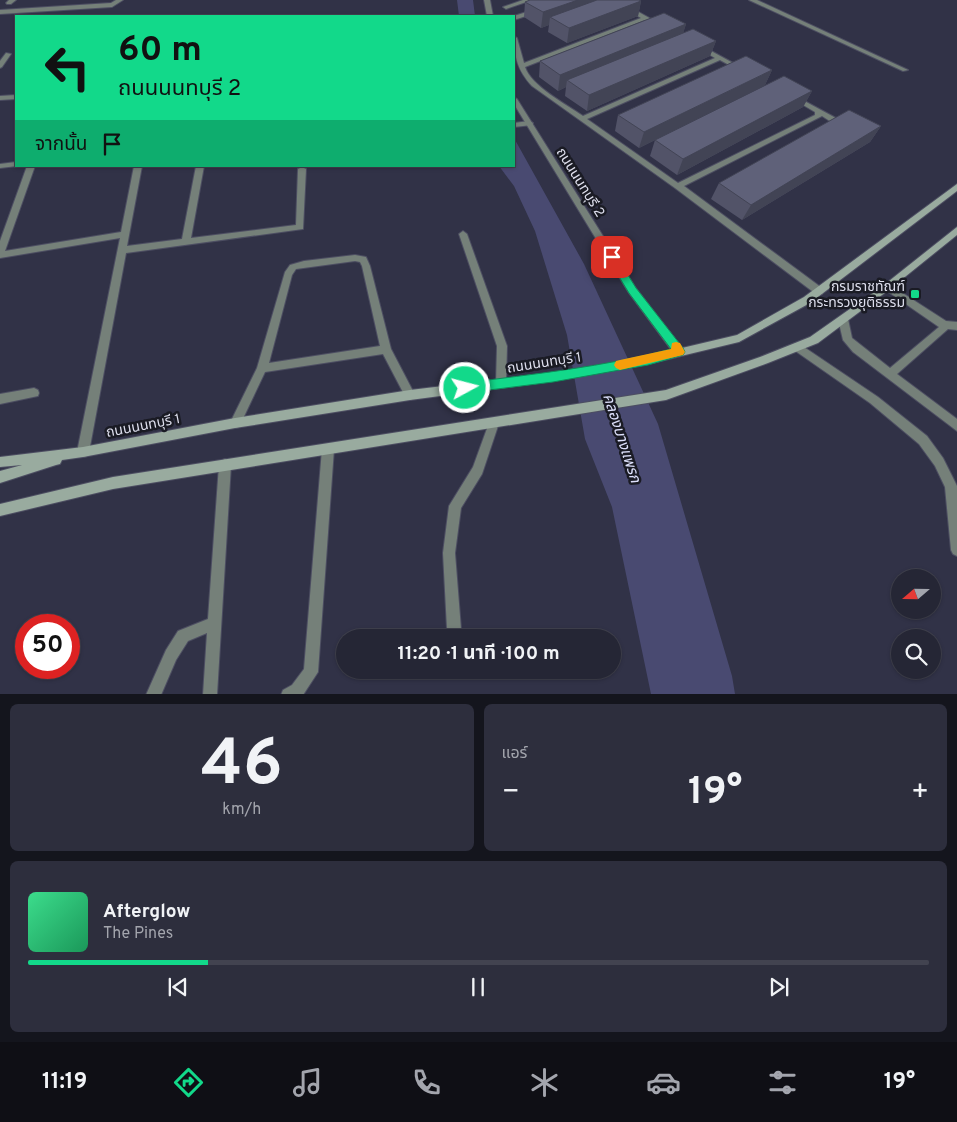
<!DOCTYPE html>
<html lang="th">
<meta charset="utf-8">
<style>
:root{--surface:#252635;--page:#2d2e3d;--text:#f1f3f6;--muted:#a3a5ad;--line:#424350;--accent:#12d98a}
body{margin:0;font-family:Overpass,"Noto Sans Thai",sans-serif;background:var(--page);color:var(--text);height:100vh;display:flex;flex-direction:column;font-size:19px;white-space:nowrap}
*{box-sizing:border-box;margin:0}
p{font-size:16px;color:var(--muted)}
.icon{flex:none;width:28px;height:28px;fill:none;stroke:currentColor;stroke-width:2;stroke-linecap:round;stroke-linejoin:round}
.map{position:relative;height:694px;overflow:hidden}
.side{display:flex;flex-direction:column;gap:10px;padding:10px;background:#14151d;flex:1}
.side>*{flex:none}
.guide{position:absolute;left:15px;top:15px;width:500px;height:152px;border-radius:0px;box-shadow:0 1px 4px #0004,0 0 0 1px var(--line);background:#12d98a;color:#111;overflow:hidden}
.needle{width:32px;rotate:250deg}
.tools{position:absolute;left:891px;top:569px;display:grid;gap:10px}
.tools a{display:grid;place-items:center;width:50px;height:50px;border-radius:50%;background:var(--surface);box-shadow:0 1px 4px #0004,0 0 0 1px var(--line);font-size:25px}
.speed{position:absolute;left:15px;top:614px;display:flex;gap:10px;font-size:25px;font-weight:700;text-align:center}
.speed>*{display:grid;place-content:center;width:65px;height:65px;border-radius:50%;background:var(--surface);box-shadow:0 1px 4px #0004,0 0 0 1px var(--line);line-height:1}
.speed .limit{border:8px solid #d22;background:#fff;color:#111}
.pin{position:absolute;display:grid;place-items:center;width:42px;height:42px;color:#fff;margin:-21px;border-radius:10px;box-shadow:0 2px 8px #0006}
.me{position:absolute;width:55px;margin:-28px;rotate:83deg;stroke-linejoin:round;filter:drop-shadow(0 0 4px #0008)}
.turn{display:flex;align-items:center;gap:18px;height:105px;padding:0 20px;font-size:22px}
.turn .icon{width:65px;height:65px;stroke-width:2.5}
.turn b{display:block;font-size:35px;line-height:42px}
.then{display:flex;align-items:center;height:48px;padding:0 20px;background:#0003;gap:10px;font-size:19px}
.big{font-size:38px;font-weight:700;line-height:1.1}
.side .card{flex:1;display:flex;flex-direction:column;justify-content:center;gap:8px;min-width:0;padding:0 18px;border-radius:8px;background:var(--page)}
.side .dial{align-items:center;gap:0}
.dial b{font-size:65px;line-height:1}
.song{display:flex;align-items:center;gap:15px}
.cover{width:60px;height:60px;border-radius:8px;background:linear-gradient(135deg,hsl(150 70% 55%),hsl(150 70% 35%))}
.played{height:5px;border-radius:2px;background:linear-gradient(90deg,var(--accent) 20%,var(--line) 20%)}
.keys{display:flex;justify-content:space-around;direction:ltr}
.heat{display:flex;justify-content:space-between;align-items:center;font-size:28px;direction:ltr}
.side .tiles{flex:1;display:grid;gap:10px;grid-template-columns:1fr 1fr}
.card:last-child{grid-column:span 2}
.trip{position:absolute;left:336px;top:629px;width:285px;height:50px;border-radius:25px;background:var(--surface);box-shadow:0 1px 4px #0004,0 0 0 1px var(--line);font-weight:700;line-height:50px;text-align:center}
.dock{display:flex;height:80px;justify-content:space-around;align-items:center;background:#0f0f15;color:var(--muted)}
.dock .icon{width:35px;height:35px}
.dock .current{color:var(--accent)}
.dock b{font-size:22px;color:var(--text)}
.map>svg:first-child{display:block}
.water{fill:#494a71}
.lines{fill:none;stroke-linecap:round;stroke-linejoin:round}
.service-casing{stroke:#4d4e62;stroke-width:2}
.minor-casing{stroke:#4d4e62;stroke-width:2}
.secondary-casing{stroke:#4d4e62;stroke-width:2}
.service{fill:#758079;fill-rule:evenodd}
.minor{fill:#758079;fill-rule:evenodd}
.secondary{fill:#99ab9f;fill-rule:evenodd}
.wall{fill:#525368}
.shaded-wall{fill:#424455}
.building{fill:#5f6179;stroke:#424455}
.route{fill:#12d98a;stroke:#0c8d5a}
.slow{fill:#f59e0b}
.poi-dot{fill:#12d98a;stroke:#1a1b24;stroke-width:2}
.labels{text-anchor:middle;stroke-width:5;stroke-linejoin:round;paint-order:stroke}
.street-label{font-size:14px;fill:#dedfed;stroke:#1a1b24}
.poi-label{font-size:14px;fill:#dedfed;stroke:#1a1b24;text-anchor:end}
.water-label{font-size:15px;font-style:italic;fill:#dde0fb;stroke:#1a1b24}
</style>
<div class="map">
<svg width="957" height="695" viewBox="0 0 957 695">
<rect width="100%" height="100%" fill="#313247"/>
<g class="water">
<polygon points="457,0 473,0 475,16 459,16"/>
<polygon points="514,138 584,264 658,424 732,676 735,694 651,694 612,507 585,439 567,335 535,231 514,186 499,166 514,166"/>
</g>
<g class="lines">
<defs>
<g id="service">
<polygon points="523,0 532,0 506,9 503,7"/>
<path d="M610 0H617L662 25 657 26 645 20 525 67C531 86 566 104 583 116L715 58 698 48V46H702L744 69V71H740L720 60 587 119 678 183 815 115V112L793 99V97H797L845 123V127H839L822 116 684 186 822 288 824 291 822 294H816L675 188 532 86C518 71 514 57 514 36L517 38 524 63 641 18Z"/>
<polygon points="749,0 757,0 908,70 903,71"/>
<polygon points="536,9 538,10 538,12 514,20 514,16"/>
<polygon points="529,121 533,123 532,125 514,127 514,123"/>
<path d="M355 255 366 257 370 266 391 349 415 395 414 398 410 400 406 398 383 354 265 372 239 427 235 428 231 427 230 423 257 368 285 272 290 265 304 261ZM355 261 360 262 362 266 380 346 269 363 292 275 296 269Z"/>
<polygon points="887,283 946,321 957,322 957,330 948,329 897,374 957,419 957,431 853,352 843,340 838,319 843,315 848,319 852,338 890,368 939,327 884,289 882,287"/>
<polygon points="798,343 878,397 927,436 943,458 957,486 957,556 953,554 951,550 945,487 935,466 919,444 870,403 794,350 793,347 794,344"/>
<polygon points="328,444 332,445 334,449 318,672 303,695 281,695 283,690 292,685 304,669 322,449 324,445"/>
<polygon points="225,459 229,461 231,465 217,695 203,695 207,633 188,641 176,660 161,695 146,695 166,650 178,631 208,619 219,465 221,461"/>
</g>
<g id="minor">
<polygon points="9,0 16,0 11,4 7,4 6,3"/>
<polygon points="116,0 123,0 112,7 0,14 0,10 111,3"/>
<polygon points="484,0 490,0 493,16 487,16"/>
<polygon points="6,53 11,54 2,67 0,68 0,61"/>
<polygon points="16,95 16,99 0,100 0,96"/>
<polygon points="514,97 517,99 635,287 683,349 684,352 683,355 675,355 629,293 514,104"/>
<polygon points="16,162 17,166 0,168 0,164"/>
<polygon points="27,166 35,166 5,251 121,232 134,166 142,166 127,246 182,239 196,166 204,166 191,238 296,225 298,169 302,167 306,169 303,229 126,253 89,452 87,456 83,457 79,456 77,452 120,238 0,258 0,241"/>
<polygon points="463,231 467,234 507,346 506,383 505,386 501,388 497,386 496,383 497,346 459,234"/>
<polygon points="34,388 38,390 39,393 38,396 0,404 0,394"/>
<polygon points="494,418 498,419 499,423 482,474 461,508 455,553 461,629 459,634 454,636 449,634 447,629 443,553 449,506 473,467 489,423 490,419"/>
</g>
<g id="secondary">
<polygon points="957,184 957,191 810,303 739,342 648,364 553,381 410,400 235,428 83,457 62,460 60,464 56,465 0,483 0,471 22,465 0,467 0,457 83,447 235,418 410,390 553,373 648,356 737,335 804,297"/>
<polygon points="957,227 957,235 890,289 818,343 768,363 666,400 113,489 0,516 0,504 113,477 666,390 760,357 810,337 884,285"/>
</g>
</defs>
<use href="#service" class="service-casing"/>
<use href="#minor" class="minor-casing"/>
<use href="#secondary" class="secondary-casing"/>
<use href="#service" class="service"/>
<use href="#minor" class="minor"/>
<use href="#secondary" class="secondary"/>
</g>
<g class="wall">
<polygon points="641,1 638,16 567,43 548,32 549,25 541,28 524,17 525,2"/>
<polygon points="686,24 683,33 716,41 710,56 587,111 565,96 566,87 558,91 539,77 540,61"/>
<polygon points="772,70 765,85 639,148 615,131 618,115"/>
<polygon points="812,91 803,107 677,175 650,156 655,140"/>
<polygon points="881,126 870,142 742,220 711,199 719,183"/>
</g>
<g class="shaded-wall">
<polygon points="578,0 612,0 550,17 549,25 541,28 543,12"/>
<polygon points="641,1 638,16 567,43 569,28"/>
<polygon points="686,24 681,40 567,80 566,87 558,91 560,75"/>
<polygon points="716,41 710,56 587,111 589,95"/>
<polygon points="772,70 765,85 639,148 644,132"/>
<polygon points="812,91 803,107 677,175 683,159"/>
<polygon points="881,126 870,142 742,220 751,205"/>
</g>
<g class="building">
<polygon points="530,0 578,0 543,12 525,2"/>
<polygon points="597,0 639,0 641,1 569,28 550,17"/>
<polygon points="664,13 686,24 560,75 540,61"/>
<polygon points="693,29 716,41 589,95 567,80"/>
<polygon points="746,56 772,70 644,132 618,115"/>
<polygon points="784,76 812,91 683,159 655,140"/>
<polygon points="849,110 881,126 751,205 719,183"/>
</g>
<path class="route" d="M612 253 615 254 636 288 683 348 685 352 683 355 648 365 553 382 465 393 461 392 459 388 461 385 465 383C533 374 604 367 671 349L629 293 607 257Z"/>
<polygon class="slow" points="676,342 680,343 685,352 683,355 620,370 616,368 614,365 616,361 620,360 671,349 672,343"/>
<rect class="poi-dot" x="910" y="289" width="10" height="10" rx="2.5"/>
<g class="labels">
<g class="street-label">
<text transform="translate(581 182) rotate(58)" y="5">ถนนนนทบุรี 2</text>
<text transform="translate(544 362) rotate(-9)" y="5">ถนนนนทบุรี 1</text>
<text transform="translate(143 425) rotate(-11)" y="5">ถนนนนทบุรี 1</text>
</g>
<g class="poi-label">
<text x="905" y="291">กรมราชทัณฑ์<tspan x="905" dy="16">กระทรวงยุติธรรม</tspan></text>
</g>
<g class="water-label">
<text transform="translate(622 438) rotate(72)" y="5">คลองบางแพรก</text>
</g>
</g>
</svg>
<div class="tools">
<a><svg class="needle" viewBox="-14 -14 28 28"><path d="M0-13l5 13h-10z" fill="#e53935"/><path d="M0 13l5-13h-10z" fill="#a3a5ad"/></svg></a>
<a><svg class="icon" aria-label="search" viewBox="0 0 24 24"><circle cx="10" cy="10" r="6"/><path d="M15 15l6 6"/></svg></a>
</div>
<div class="speed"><div class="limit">50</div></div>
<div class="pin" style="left:612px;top:257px;background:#d93025"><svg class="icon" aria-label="arrive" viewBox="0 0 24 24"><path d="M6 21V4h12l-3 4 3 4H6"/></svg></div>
<svg class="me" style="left:465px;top:388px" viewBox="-20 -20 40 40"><circle r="17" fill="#12d98a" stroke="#fff" stroke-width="3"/><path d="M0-11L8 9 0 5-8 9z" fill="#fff"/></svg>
<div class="trip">11:20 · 1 นาที · 100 m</div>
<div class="guide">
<div class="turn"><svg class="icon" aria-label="left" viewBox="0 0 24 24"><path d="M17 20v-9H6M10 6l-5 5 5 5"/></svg><div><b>60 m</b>ถนนนนทบุรี 2</div></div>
<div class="then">จากนั้น<svg class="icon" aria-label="arrive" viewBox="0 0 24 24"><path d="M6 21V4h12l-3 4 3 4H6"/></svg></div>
</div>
</div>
<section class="side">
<div class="tiles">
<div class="card dial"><b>46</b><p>km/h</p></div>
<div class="card"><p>แอร์</p>
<div class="heat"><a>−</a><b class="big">19°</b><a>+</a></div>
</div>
<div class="card">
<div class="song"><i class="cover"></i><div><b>Afterglow</b><p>The Pines</p></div></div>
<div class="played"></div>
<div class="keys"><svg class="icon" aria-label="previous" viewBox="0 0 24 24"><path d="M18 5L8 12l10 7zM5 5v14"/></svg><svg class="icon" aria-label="pause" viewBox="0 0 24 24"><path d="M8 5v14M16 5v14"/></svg><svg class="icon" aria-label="next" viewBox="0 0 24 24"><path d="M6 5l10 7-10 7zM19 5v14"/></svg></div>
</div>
</div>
</section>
<nav class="dock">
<b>11:19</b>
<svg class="icon current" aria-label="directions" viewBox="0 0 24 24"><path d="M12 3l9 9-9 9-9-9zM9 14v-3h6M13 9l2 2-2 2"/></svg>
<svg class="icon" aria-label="music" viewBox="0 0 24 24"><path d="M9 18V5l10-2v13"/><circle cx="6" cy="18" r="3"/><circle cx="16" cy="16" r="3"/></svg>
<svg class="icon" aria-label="phone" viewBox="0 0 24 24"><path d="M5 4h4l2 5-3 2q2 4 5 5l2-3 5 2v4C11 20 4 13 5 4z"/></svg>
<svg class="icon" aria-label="climate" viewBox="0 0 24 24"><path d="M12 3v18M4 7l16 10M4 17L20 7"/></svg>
<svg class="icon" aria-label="car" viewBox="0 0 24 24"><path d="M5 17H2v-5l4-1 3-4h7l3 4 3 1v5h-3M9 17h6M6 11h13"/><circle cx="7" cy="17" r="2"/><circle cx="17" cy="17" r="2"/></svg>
<svg class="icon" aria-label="filters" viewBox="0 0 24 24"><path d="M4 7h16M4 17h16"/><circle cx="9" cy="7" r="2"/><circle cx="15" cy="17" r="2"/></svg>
<b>19°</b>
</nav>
